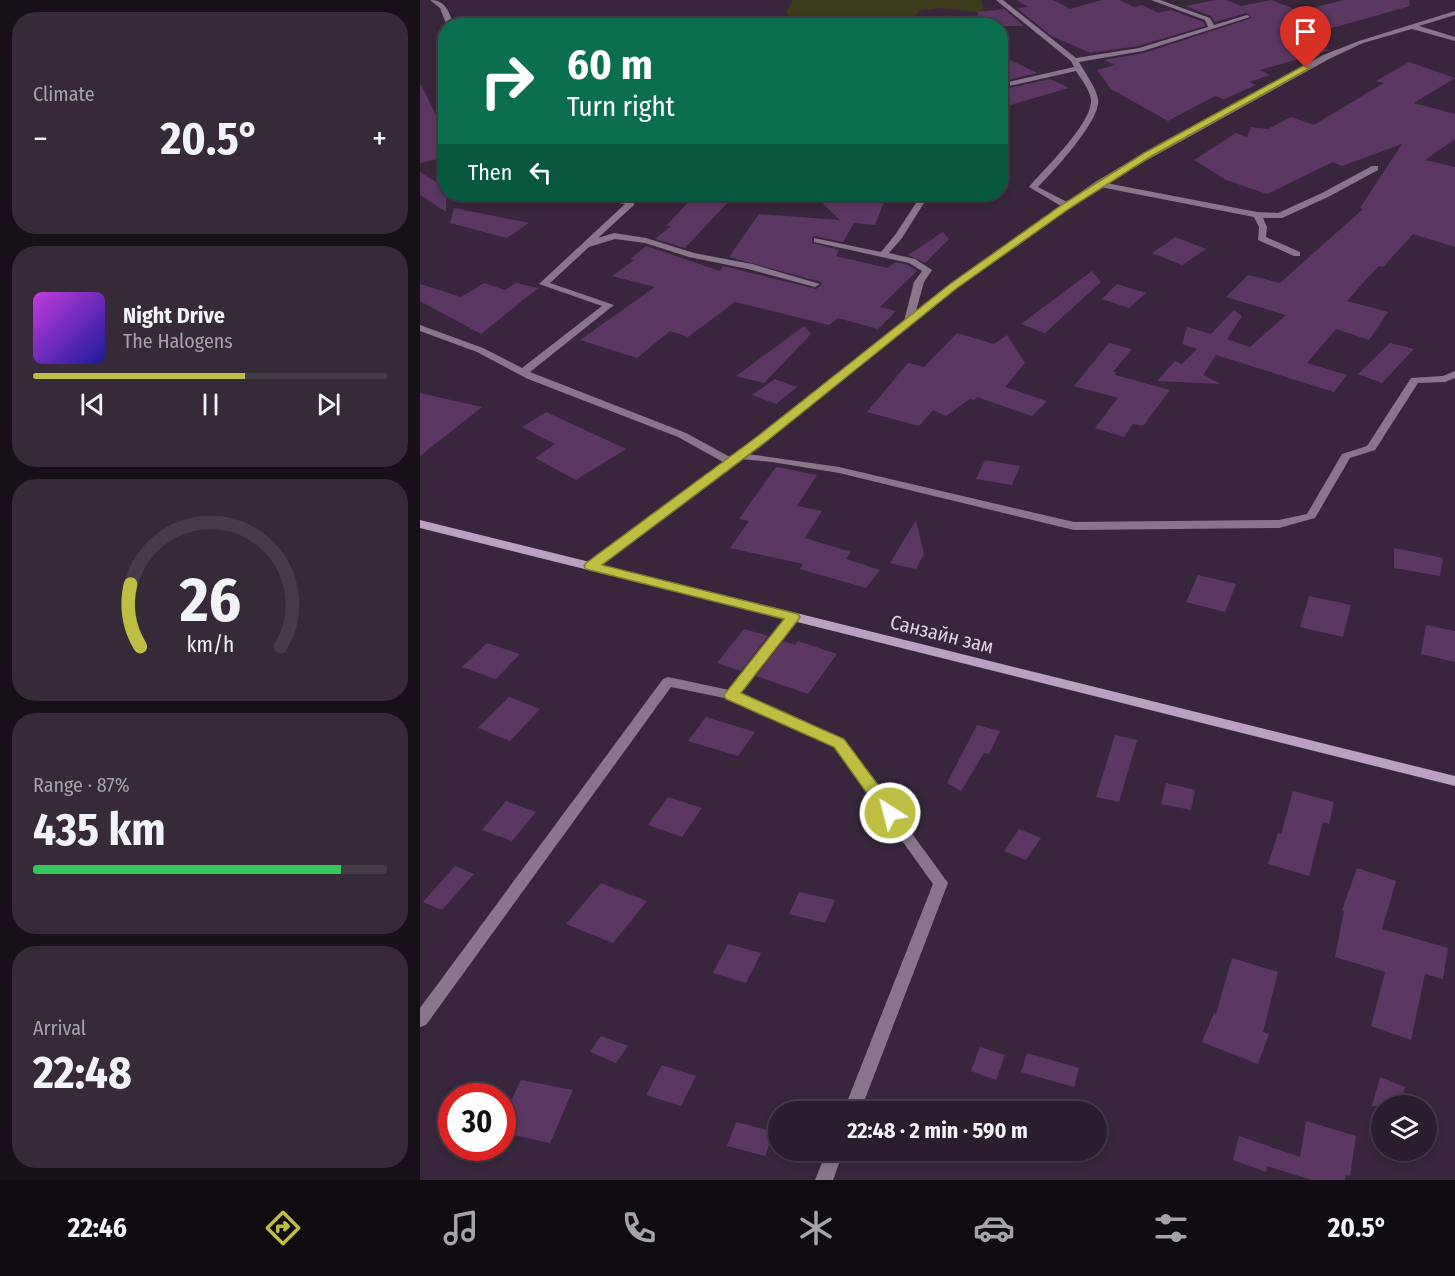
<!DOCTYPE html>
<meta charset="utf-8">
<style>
:root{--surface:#2a1d2d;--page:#362a39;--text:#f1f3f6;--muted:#a5a2aa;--line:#463b49;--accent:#bebf42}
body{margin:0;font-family:"Fira Sans Condensed",sans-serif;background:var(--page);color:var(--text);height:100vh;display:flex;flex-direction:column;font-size:22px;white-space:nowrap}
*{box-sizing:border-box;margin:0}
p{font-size:20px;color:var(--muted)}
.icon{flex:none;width:33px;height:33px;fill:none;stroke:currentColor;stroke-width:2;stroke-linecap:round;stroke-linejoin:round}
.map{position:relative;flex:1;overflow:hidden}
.side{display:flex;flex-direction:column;gap:12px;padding:12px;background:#171019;width:420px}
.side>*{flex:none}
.guide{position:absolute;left:18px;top:18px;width:570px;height:183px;border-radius:24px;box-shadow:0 3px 9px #0003,0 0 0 2px var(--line);background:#0b6e4f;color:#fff;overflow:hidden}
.buttons{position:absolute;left:951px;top:1095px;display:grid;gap:12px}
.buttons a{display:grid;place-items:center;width:66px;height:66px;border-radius:50%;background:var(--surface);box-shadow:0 3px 9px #0003,0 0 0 2px var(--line);font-size:30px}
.speed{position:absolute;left:18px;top:1083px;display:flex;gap:12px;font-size:30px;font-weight:700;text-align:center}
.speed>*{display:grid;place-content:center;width:78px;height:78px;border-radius:50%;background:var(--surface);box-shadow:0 3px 9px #0003,0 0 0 2px var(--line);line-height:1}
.speed .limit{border:9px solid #d22;background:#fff;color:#111}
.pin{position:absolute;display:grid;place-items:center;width:51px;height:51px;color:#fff;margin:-62px -26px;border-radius:50% 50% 50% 0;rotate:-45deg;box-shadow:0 0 6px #0007}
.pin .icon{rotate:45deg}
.me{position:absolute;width:66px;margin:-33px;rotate:324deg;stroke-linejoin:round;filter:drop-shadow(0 0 4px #0008)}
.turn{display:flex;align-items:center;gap:21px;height:126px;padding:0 30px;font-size:27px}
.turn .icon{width:78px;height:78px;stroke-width:2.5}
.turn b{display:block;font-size:42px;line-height:51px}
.then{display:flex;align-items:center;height:57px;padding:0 30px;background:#0003;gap:12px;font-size:22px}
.big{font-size:45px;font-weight:700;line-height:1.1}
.side .tile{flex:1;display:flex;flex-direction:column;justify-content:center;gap:9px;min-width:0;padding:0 21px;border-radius:24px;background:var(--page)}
.side .dial{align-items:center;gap:0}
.dial svg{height:156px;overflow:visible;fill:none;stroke:var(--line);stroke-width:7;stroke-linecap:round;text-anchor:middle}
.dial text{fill:var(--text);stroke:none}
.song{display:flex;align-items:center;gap:18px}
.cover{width:72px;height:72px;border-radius:9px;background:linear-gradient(135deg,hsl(290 70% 55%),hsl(240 70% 35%))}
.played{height:6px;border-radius:3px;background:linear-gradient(90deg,var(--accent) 60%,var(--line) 60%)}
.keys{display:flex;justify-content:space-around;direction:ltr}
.heat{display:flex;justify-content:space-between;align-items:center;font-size:33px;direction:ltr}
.charge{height:9px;border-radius:4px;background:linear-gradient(90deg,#34c759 87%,var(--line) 0)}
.trip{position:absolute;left:348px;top:1101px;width:339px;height:60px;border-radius:30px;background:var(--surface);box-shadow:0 3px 9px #0003,0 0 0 2px var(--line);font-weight:700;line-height:60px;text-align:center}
.menu{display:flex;height:96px;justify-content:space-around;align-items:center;background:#110c12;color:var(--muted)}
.menu .icon{width:42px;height:42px}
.menu .current{color:var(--accent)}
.menu b{font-size:27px;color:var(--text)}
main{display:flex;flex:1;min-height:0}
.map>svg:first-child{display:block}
.green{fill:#3c3c1c}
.building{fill:#5b3862}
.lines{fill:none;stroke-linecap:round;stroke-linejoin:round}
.minor{fill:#88778b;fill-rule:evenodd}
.secondary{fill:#bba0c0;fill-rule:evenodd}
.route{fill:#bebf42;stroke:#7c7c2b;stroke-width:1.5}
.labels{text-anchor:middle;stroke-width:6;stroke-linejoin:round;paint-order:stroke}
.street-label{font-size:20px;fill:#ded3e0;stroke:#38273c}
</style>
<main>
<section class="side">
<div class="tile"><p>Climate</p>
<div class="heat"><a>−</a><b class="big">20.5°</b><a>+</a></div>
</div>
<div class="tile">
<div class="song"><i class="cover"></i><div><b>Night Drive</b><p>The Halogens</p></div></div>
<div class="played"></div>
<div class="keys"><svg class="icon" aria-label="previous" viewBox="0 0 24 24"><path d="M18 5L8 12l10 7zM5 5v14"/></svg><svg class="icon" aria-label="pause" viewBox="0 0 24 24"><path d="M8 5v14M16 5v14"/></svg><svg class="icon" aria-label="next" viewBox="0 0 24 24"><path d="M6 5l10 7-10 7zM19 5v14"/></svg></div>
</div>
<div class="tile dial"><svg viewBox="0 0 100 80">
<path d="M14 69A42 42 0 1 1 86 69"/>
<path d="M14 69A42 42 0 0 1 9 37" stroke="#bebf42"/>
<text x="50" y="56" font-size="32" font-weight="700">26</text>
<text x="50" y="72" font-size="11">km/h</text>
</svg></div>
<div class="tile"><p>Range · 87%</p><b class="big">435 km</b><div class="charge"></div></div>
<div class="tile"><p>Arrival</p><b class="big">22:48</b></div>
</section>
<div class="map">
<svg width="1035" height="1180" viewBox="0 0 1035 1180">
<rect width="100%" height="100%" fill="#38273c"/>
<polygon class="green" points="373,0 561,0 564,13 521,8 499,11 488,25 378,26 366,12"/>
<g class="building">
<polygon points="596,0 633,0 650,9 682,0 699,0 714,7 722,5 738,13 751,10 783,22 785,26 718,46 670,53 630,35 597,8 608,7"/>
<polygon points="796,0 806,0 821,6 851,0 880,11 924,0 989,0 990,6 873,39 910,50 840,70 850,75 829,82 836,85 804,99 795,96 748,121 691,89 677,70 695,65 684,60 724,53 832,18 826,13 795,22 791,16 765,6"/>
<polygon points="584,9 604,26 559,26 558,12"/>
<polygon points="580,55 617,73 580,82"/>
<polygon points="989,62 1035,78 994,103 1035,114 1035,139 1005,160 1035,167 1035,247 993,234 963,267 959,266 950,275 927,301 968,312 949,340 916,329 887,363 927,375 914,392 796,355 783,375 801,384 737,381 755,361 762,364 777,349 762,344 767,327 791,334 814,310 822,316 807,339 830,347 866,315 806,297 828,275 860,283 943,209 940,208 982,144 922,166 913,162 847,194 806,180 774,160 816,133 827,137 831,127 848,129 871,117 894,125 964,83 956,81"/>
<polygon points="630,79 649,88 580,108 580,90"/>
<polygon points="0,83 26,135 26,157 0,163"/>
<polygon points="0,172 26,188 26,212 0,195"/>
<polygon points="424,194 467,194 455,225 434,223 423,242 394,236 392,238 392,243 419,250 416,256 467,268 476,262 488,265 497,271 460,307 476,311 458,329 418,318 409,325 315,302 268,337 250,331 217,358 160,340 235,287 192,276 214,260 210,259 226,246 300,271 303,266 396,289 402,285 401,282 309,257 339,214 420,220 399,200"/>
<polygon points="275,195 310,200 265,248 235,239 251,226 246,226"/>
<polygon points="34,208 109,223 87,238 30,223"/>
<polygon points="523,232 529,239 505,263 488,255"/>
<polygon points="755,237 786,249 762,265 732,253"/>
<polygon points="672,271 681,282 625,333 601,324"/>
<polygon points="64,283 85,290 96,283 118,288 61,334 0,301 0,284 41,297"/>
<polygon points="697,284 726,293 709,308 682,299"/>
<polygon points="384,326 391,334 344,383 316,376"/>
<polygon points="537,333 574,344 587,335 605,363 585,387 627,401 612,416 557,397 555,400 550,399 526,416 513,410 499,426 447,412 488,363 504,367"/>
<polygon points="689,343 712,349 693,372 696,372 695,375 750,390 723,426 713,424 704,437 675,428 698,398 654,386"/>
<polygon points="970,343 994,349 962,383 938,374"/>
<polygon points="355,379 377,387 356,404 332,395"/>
<polygon points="0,393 62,407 0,456"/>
<polygon points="126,412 206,449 156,480 115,458 135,444 102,427"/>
<polygon points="565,460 600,466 592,485 556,479"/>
<polygon points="356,467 397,475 377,506 402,511 385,538 431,552 426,559 460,570 446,588 380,569 383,564 310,548 329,521 319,519"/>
<polygon points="496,520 504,554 496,569 470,563"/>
<polygon points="974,548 1023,558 1020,576 974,568"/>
<polygon points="778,575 816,584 805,612 766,602"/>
<polygon points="889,596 931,605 923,637 880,627"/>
<polygon points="1006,625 1035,631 1035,662 1001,654"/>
<polygon points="324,629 348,636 321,671 297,663"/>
<polygon points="363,641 375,645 378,641 417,654 388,694 336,676"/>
<polygon points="67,643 100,654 76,679 42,667"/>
<polygon points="89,697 120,709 90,741 58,728"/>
<polygon points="286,717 335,732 318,756 268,741"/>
<polygon points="557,725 580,731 569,754 564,753 541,791 527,783"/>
<polygon points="695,735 717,740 699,802 676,797"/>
<polygon points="746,783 775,790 771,810 741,804"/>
<polygon points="873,791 914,802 909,824 903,822 889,876 848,864 858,833 861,834"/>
<polygon points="248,797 282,808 262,837 228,825"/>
<polygon points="86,801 116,812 92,841 62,830"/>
<polygon points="599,829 621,838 606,860 584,851"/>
<polygon points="35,866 54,874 22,910 3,902"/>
<polygon points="937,868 976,881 962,929 1028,948 1023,979 1005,974 991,1040 951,1026 965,972 915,957 924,911 922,910"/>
<polygon points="181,883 227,901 193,943 146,924"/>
<polygon points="379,892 415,900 405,923 369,914"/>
<polygon points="308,944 341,953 326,983 293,973"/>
<polygon points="812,958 858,972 843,1032 849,1034 838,1064 782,1042 794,1013 796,1014"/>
<polygon points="181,1036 208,1046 196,1063 170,1052"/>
<polygon points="560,1047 585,1055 576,1080 551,1071"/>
<polygon points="607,1053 659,1068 654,1087 601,1072"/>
<polygon points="242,1065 276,1076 261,1106 226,1095"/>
<polygon points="960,1077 985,1087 980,1106 952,1106"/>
<polygon points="101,1080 153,1090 130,1143 84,1133 93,1115 85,1113"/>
<polygon points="886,1121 936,1136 930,1176 926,1175 925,1180 892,1180 847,1166 846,1172 813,1160 819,1136 880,1157"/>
<polygon points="316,1122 354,1132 345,1156 307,1146"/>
</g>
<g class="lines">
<g class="minor">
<path d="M10 0C26 0 29 12 34 26H27L20 8Z"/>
<path d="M576 0H583L656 58 719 48 788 27 785 20 731 0H740L790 18 794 25 827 15 830 17 723 51 659 62C665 73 676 87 678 99 682 119 633 172 618 187L647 202 675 182 724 153 903 55 939 41 1035 11V15L999 26 1035 37V41L992 29 943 43 909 59 686 183 837 212 858 213 902 193 952 166H958V170L908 197 862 218H843L847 227 846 237 880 252V256H874L838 240 839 227 834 217 680 187 537 288 328 454 419 467 654 522 859 520 887 514 922 454 947 446 991 378 1023 376 1035 371V378L1025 382 998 383 955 450 930 458 895 518 859 528 654 530 419 473 352 462 320 459 175 569H167L165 566 167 563 303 462 258 437 108 379 57 352 0 331V325L63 348 102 368 182 306 119 284 205 204 160 197 156 194H172L214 201V205L178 238 194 233 226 238 274 253 332 264 400 284 395 287 328 269 269 257 225 243 195 239 169 247 130 283 194 305 110 372 266 433 310 457 484 321 494 282 502 271 489 263 394 242V238L461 252 475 235 496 203 492 194H500L504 203 482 238 469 253 495 259 512 270 504 282 496 311 531 284 641 206 609 187C624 169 672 124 671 100 670 90 661 79 656 71L580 88V84L654 67 651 61Z"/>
<polygon points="373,613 377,614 379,617 377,620 320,693 424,740 528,883 440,1112 423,1112 513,884 414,746 309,699 251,687 6,1025 0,1027 0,1008 243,679 248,677 309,690 369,614"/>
<polygon points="407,1150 424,1150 413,1180 395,1180"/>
</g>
<polygon class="secondary" points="0,520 1035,776 1035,786 0,528"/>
</g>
<polygon class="route" points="883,66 890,68 730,157 650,208 537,288 347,441 182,565 378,614 380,617 378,620 321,693 424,739 476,809 478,813 476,817 464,817 414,747 306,699 304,695 364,619 166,569 164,566 166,563 338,436 530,284 643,204 724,153"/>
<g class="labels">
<g class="street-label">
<text transform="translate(522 634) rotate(14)" y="7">Санзайн зам</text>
</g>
</g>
</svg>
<div class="buttons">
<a><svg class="icon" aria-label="layers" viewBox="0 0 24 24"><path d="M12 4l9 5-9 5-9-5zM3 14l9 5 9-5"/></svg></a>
</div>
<div class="speed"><div class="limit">30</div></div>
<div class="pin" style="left:886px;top:68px;background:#d93025"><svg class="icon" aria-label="arrive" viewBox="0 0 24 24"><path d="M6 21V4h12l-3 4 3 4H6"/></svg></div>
<svg class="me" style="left:470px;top:813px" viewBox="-20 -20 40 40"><circle r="17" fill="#bebf42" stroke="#fff" stroke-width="3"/><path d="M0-11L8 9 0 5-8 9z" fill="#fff"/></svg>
<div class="trip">22:48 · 2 min · 590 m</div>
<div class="guide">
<div class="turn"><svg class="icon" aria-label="right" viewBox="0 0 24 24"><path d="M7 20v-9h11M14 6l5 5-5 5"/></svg><div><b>60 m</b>Turn right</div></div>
<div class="then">Then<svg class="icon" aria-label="left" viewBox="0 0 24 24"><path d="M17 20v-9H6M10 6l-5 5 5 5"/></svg></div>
</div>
</div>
</main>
<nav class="menu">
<b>22:46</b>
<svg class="icon current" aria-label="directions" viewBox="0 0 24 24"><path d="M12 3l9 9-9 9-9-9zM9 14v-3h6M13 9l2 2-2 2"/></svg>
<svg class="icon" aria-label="music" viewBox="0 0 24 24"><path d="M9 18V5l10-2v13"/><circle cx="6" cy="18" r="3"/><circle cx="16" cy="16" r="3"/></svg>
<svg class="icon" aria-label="phone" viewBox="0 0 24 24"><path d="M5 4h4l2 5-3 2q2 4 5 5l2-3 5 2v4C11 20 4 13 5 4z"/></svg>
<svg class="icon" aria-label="climate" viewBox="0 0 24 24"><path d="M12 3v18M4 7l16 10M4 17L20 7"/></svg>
<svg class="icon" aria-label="car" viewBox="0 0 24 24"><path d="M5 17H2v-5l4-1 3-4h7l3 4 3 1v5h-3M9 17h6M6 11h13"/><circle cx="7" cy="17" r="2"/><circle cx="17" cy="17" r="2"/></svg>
<svg class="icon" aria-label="filters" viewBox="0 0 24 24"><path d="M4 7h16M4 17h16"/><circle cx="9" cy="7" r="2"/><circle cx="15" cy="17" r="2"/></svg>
<b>20.5°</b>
</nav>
